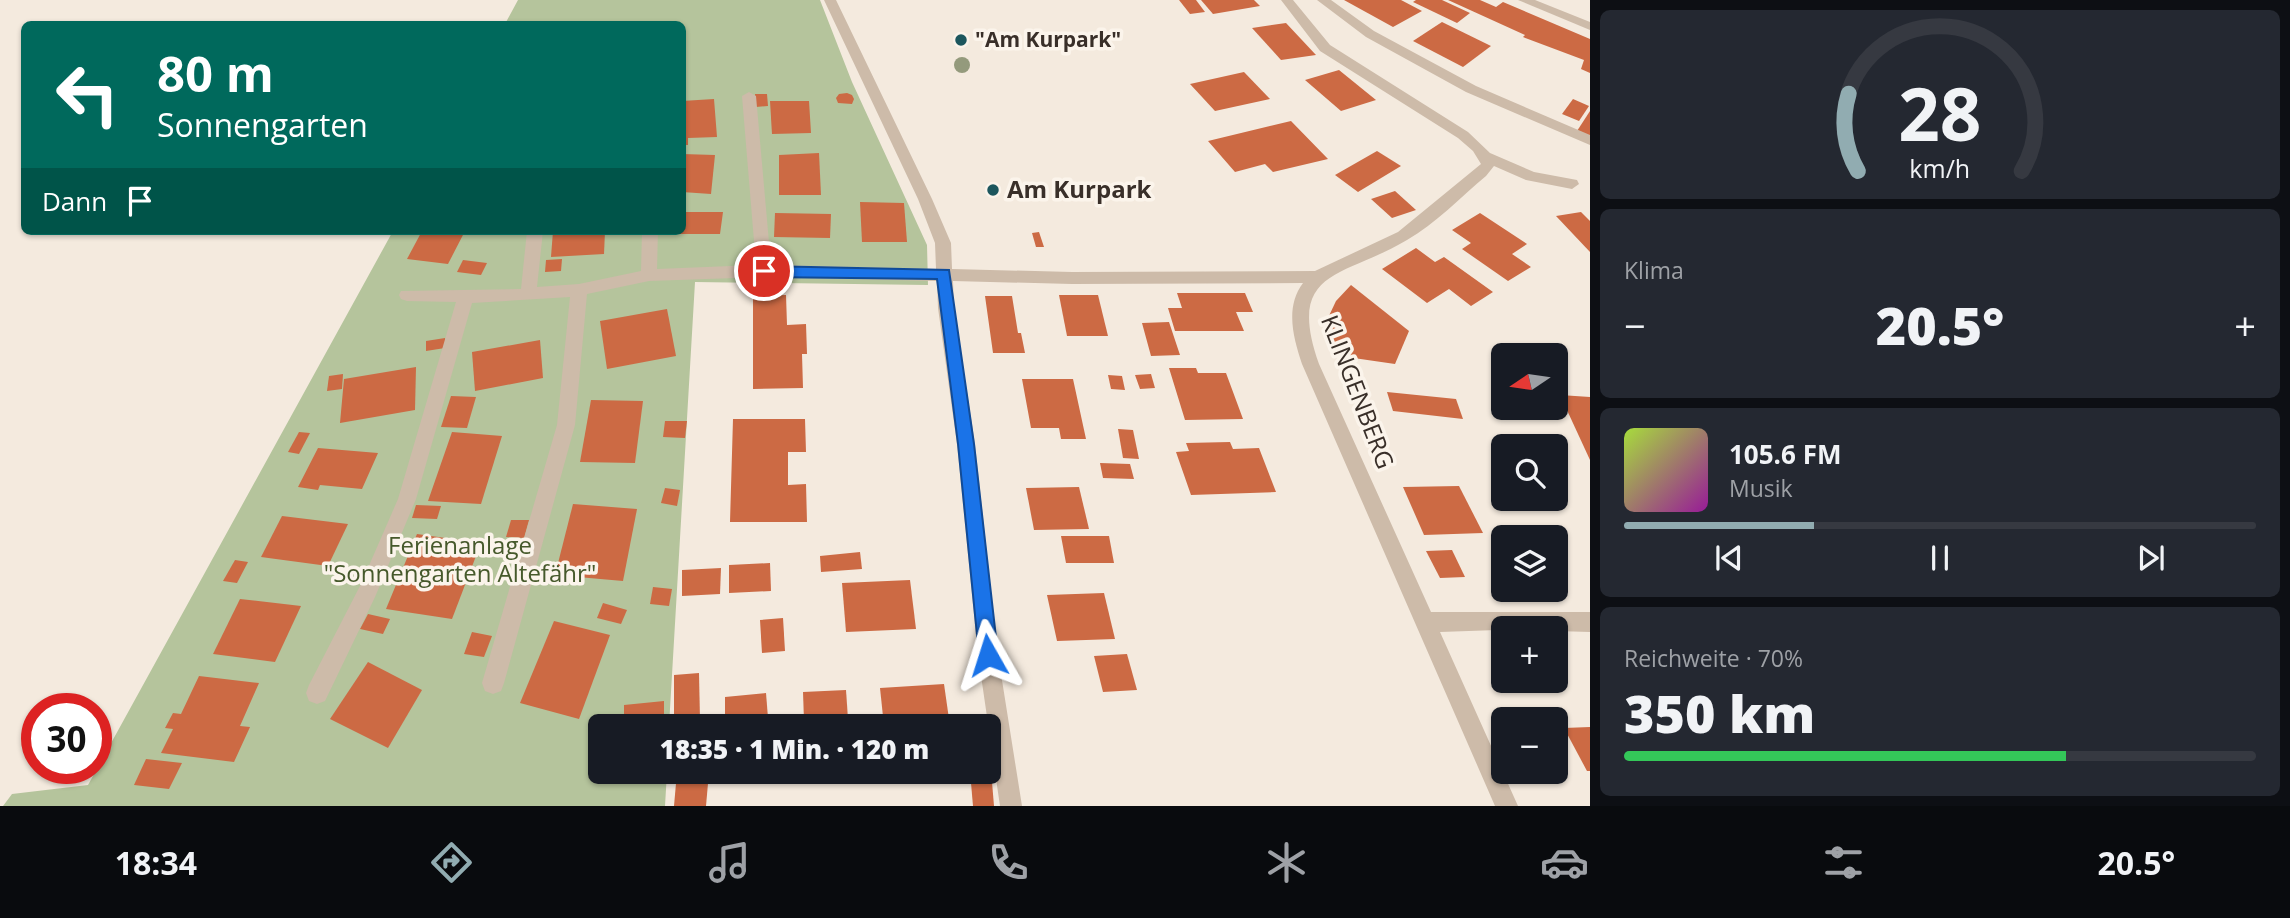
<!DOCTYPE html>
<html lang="de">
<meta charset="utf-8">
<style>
:root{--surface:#171b24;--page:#242831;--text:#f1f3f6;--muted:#9ea1a6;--line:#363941;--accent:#91acb1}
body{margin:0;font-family:"Open Sans",sans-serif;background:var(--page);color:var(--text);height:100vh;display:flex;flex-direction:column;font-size:26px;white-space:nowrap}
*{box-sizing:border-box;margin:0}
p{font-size:23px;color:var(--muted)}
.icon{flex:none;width:38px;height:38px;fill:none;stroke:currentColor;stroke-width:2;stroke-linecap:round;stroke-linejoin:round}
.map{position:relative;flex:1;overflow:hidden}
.panel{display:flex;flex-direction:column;gap:10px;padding:10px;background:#0d0f14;width:700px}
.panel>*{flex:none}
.guide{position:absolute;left:21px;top:21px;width:665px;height:214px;border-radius:10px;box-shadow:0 2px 5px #0004;background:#00695c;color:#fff;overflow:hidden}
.needle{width:46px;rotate:257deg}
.tools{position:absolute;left:1491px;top:343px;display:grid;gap:14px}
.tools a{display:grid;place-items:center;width:77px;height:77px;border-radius:10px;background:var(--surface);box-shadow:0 2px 5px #0004;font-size:35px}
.speed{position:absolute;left:21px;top:693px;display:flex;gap:14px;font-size:35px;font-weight:700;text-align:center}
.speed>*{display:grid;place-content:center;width:91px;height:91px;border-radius:50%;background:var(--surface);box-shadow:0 2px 5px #0004;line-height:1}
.speed .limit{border:10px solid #d22;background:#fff;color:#111}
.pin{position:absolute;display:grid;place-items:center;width:60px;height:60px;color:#fff;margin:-30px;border:4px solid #fff;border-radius:50%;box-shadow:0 2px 7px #0007}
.me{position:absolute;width:77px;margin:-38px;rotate:354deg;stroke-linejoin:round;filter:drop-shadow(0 0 5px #0008)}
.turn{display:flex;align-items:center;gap:24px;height:147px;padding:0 21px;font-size:32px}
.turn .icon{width:91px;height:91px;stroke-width:2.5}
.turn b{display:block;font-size:49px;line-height:60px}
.then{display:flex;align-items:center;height:66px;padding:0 21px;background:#0003;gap:14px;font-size:26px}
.big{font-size:52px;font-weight:800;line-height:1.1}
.panel .card{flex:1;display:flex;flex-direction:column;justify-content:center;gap:10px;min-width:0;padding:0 24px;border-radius:10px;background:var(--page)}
.panel .dial{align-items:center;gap:0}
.dial svg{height:182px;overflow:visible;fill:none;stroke:var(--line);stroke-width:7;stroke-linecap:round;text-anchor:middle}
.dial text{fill:var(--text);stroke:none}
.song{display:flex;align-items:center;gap:21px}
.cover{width:84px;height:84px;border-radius:10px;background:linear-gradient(135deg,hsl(80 70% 55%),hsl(300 70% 35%))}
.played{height:7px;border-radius:4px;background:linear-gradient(90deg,var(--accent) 30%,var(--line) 30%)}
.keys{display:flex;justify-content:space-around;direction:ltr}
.heat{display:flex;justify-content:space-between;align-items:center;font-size:38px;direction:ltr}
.charge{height:10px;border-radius:5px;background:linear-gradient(90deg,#34c759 70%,var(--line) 0)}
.trip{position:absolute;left:588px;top:714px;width:413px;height:70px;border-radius:10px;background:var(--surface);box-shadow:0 2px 5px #0004;font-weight:800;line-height:70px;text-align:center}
.tab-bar{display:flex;height:112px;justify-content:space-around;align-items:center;background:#090b0e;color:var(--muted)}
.tab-bar .icon{width:49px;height:49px}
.tab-bar .active{color:var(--accent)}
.tab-bar b{font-size:32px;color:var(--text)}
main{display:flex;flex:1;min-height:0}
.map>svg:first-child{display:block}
.green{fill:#b5c49c}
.building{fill:#cc6a44}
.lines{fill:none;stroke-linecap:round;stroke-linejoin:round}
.minor{fill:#cdbba9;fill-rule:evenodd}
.tree{fill:#949a7c}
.route{fill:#1a73e8;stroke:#114b97;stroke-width:2}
.poi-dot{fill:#1c565d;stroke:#fbf4eb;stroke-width:2.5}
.labels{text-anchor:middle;stroke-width:7;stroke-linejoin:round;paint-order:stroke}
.far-poi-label{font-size:21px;font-weight:bold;fill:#392f29;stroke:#fbf4eb;text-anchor:start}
.poi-label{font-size:24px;font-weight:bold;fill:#392f29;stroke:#fbf4eb;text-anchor:start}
.street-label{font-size:24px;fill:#392f29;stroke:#fbf4eb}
.park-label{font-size:24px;fill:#46592b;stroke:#fbf4eb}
</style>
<main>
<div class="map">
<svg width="1590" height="806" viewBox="0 0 1590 806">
<rect width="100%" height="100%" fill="#f4eade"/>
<polygon class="green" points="518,0 820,0 852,82 927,245 928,285 695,282 669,726 600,726 600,772 667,772 665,806 3,806 12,794 88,785 393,231 682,231 682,24 505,24"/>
<g class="building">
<polygon points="1179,0 1196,0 1205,12 1190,14"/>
<polygon points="1201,0 1254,0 1260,6 1213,14"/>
<polygon points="1344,0 1401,0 1422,11 1393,27"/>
<polygon points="1416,0 1442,0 1470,13 1457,23 1413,2"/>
<polygon points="1448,0 1480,0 1496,7 1503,2 1590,39 1590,73 1581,69 1584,60 1523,37 1525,35"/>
<polygon points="1442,22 1491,46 1463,67 1413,41"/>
<polygon points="1286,23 1316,55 1281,60 1252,28"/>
<polygon points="1339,70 1376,100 1341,111 1305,80"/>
<polygon points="1244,72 1270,99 1215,111 1190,84"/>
<polygon points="847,93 852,95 854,99 852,104 838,103 836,98 839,94"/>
<polygon points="755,94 767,94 768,106 756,107"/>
<polygon points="714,99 717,137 688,138 688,145 682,145 682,101"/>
<polygon points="1573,99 1589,106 1579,121 1562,114"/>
<polygon points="770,101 809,101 811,133 772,134"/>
<polygon points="1590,111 1590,136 1577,131"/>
<polygon points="1291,121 1328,159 1273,172 1265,164 1235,172 1208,141"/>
<polygon points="1377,151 1401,166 1358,192 1335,175"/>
<polygon points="819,153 821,195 779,195 779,155"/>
<polygon points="682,154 715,155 711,194 682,192"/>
<polygon points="1395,191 1416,210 1392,218 1371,199"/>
<polygon points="860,202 904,203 907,242 862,242"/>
<polygon points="682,212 723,212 720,234 669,234 670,231 682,231"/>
<polygon points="1581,212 1590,221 1590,252 1556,216"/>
<polygon points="775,213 831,214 830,238 774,237"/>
<polygon points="1480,213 1527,244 1512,254 1531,267 1508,281 1462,249 1471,243 1452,230"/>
<polygon points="422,231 465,231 448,264 407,259"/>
<polygon points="553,231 605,231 604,254 551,257"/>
<polygon points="1039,232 1044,247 1036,247 1032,233"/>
<polygon points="1416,248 1435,262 1444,257 1493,292 1471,306 1449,289 1427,303 1382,269"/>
<polygon points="562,259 561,271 545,272 546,260"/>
<polygon points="463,260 487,263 481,275 457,272"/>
<polygon points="1351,285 1409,331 1395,364 1333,355 1325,338 1327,320 1336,301"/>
<polygon points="1177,293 1245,293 1253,312 1236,312 1244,331 1175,331 1168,308 1182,308"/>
<polygon points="786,295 787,325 806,324 807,354 802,354 803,388 753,389 753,296"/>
<polygon points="1059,295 1098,295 1108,336 1067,336"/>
<polygon points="985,296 1012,296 1018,333 1021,333 1025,353 993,353"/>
<polygon points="667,309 676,356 607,369 600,321"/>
<polygon points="1169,322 1180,355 1151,356 1142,323"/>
<polygon points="445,338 445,348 426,351 426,341"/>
<polygon points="540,340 543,378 475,391 472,352"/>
<polygon points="416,367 415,410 340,423 344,379"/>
<polygon points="1169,368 1196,368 1198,373 1226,373 1243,419 1185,420"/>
<polygon points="343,374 342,389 327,391 329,376"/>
<polygon points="1151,374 1155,388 1140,389 1135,375"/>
<polygon points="1108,375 1122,376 1125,390 1111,389"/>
<polygon points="1022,379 1073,379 1086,439 1061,439 1059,428 1031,428"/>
<polygon points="1387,392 1456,399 1463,419 1393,411"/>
<polygon points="1560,395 1590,397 1590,460"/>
<polygon points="451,396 476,397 467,428 441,427"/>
<polygon points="591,400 643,401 635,463 580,462"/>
<polygon points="733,419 805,419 806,452 788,452 788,485 806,484 807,522 730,522"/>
<polygon points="665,421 687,421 685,438 663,437"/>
<polygon points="1118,429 1133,430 1139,459 1123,458"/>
<polygon points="299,432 310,433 299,454 288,452"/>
<polygon points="452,432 502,436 481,504 428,501"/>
<polygon points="1230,442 1233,449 1259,448 1276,492 1191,495 1176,452 1189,451 1186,443"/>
<polygon points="318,448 378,453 362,489 320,485 318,490 298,487"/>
<polygon points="1100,463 1130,464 1134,479 1103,478"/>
<polygon points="1459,486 1483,533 1424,535 1403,487"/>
<polygon points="1079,487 1089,529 1034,530 1026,488"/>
<polygon points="665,488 680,490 677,506 661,503"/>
<polygon points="573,504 637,509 623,581 555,575"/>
<polygon points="416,505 441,506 437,519 412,518"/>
<polygon points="282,516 348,524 328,566 261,557"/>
<polygon points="511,520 529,520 524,538 506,537"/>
<polygon points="417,534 481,543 452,619 386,609"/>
<polygon points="1061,536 1109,536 1114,563 1066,563"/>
<polygon points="1452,550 1465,577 1440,578 1426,551"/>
<polygon points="860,552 862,569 821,572 820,556"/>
<polygon points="235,560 248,562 237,583 223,581"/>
<polygon points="770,563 771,591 729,593 729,565"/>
<polygon points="721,568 720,594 682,596 682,570"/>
<polygon points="910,580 916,629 846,632 842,583"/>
<polygon points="653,587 672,589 669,606 650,604"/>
<polygon points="1104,593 1115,639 1057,641 1047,595"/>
<polygon points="240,599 301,606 275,662 213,654"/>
<polygon points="603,603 627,610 621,624 597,618"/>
<polygon points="368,614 390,619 383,634 360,629"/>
<polygon points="783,618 785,651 762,653 760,620"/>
<polygon points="554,621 610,635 579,719 520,703"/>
<polygon points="472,632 492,636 484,657 464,654"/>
<polygon points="1127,654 1137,690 1103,692 1094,656"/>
<polygon points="368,662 422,690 388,748 330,719"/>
<polygon points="699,673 700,720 674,722 674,675"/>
<polygon points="199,676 259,683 240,726 250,727 234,762 161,753 173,729 165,728 173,713 181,714"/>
<polygon points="944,684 950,726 884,726 880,688"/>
<polygon points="846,690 848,719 804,721 803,692"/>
<polygon points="766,693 768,718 725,721 725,697"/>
<polygon points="664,701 664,726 624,726 624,705"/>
<polygon points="1590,727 1590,771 1587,771 1564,728"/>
<polygon points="146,759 182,763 169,789 134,785"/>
<polygon points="677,772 709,772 706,806 674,806"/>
<polygon points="726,772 800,772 800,774 726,777"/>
<polygon points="992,782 994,806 973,806 971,783"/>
</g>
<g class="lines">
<g class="minor">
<path d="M824 0H836L932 199 951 243 952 269 1072 272 1315 271 1398 232 1481 164 1473 151 1458 138 1320 51 1281 0H1293L1330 45 1468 132 1490 153 1534 172 1577 180 1579 184 1572 189 1526 180 1494 166 1486 176C1461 197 1435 224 1407 240 1344 278 1285 268 1319 364L1431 612H1590V632L1556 631V628L1440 632 1518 806H1495L1302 364C1293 337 1285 307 1303 283L1072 284 953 281 954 308 975 444 998 655 1022 806H1000L978 655 957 444 938 308 937 281 764 277 649 281 587 294 575 425 504 683 501 691 493 694 485 691 482 683 557 425 570 297 472 303 416 499 375 597 325 701 317 704 309 701 306 693 309 685 361 584 398 499 456 302 407 301 401 299 399 295 401 291 521 289 527 231H543L537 287 579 284 641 271 642 231H658L657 269 756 265 742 96 749 92 756 96 771 265 936 269 935 243 918 199Z"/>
<polygon points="1317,0 1331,0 1374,31 1476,86 1590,135 1590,145 1466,92 1366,37"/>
<polygon points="1518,0 1535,0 1590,22 1590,30"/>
</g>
</g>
<circle class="tree" cx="962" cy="65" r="8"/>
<polygon class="route" points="764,266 949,270 974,444 998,655 995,661 988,664 982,661 979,655 958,444 937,279 764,277 757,271"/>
<g class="poi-dot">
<circle cx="961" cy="40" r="7"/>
<circle cx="993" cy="190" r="7"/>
</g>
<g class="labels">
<g class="far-poi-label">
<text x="975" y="47">"Am Kurpark"</text>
</g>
<g class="poi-label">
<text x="1007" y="198">Am Kurpark</text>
</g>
<g class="street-label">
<text transform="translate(1357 392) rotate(69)" y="8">KLINGENBERG</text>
</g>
<g class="park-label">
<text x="460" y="554">Ferienanlage<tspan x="460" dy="28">"Sonnengarten Altefähr"</tspan></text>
</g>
</g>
</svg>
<div class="tools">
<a><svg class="needle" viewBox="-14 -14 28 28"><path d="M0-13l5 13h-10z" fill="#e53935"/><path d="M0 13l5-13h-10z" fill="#9ea1a6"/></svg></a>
<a><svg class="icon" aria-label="search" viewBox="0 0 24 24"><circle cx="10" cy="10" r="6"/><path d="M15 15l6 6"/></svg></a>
<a><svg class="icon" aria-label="layers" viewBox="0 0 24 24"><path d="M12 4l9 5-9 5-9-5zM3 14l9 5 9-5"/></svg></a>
<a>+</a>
<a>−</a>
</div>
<div class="speed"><div class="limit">30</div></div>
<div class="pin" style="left:764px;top:271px;background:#d93025"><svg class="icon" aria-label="arrive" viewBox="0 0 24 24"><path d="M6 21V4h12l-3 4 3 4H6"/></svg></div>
<svg class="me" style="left:988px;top:655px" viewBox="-20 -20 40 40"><path d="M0-17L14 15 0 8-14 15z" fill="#1a73e8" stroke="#fff" stroke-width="4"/></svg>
<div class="trip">18:35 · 1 Min. · 120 m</div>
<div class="guide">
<div class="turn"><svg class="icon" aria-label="left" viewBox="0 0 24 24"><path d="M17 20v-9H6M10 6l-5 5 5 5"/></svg><div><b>80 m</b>Sonnengarten</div></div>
<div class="then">Dann<svg class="icon" aria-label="arrive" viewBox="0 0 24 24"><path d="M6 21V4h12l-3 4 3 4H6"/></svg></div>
</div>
</div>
<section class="panel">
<div class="card dial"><svg viewBox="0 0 100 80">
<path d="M14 69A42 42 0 1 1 86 69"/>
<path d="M14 69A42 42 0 0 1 10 35" stroke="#91acb1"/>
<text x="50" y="56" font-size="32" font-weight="700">28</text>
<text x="50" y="72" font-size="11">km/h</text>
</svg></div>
<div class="card"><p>Klima</p>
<div class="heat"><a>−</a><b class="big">20.5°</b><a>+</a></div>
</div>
<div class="card">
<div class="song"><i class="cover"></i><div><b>105.6 FM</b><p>Musik</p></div></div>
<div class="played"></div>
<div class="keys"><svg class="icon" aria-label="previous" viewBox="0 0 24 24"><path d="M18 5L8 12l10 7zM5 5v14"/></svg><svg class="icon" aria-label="pause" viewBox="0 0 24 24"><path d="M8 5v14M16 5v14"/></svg><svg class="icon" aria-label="next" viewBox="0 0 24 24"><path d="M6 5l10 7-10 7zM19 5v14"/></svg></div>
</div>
<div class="card"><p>Reichweite · 70%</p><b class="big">350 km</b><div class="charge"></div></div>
</section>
</main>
<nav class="tab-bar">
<b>18:34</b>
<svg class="icon active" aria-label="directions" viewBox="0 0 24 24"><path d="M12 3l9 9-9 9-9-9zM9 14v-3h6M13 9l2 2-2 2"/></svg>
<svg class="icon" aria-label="music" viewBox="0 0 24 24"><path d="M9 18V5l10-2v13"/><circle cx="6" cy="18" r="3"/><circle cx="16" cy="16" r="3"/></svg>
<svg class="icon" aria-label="phone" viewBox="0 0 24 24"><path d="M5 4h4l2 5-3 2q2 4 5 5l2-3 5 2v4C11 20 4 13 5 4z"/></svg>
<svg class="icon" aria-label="climate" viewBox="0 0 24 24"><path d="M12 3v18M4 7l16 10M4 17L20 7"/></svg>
<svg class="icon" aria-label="car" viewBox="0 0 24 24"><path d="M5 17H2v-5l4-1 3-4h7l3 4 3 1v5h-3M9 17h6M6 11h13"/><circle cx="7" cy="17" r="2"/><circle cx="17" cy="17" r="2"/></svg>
<svg class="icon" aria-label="filters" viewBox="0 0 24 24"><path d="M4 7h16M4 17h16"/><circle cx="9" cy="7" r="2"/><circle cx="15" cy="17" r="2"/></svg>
<b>20.5°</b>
</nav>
